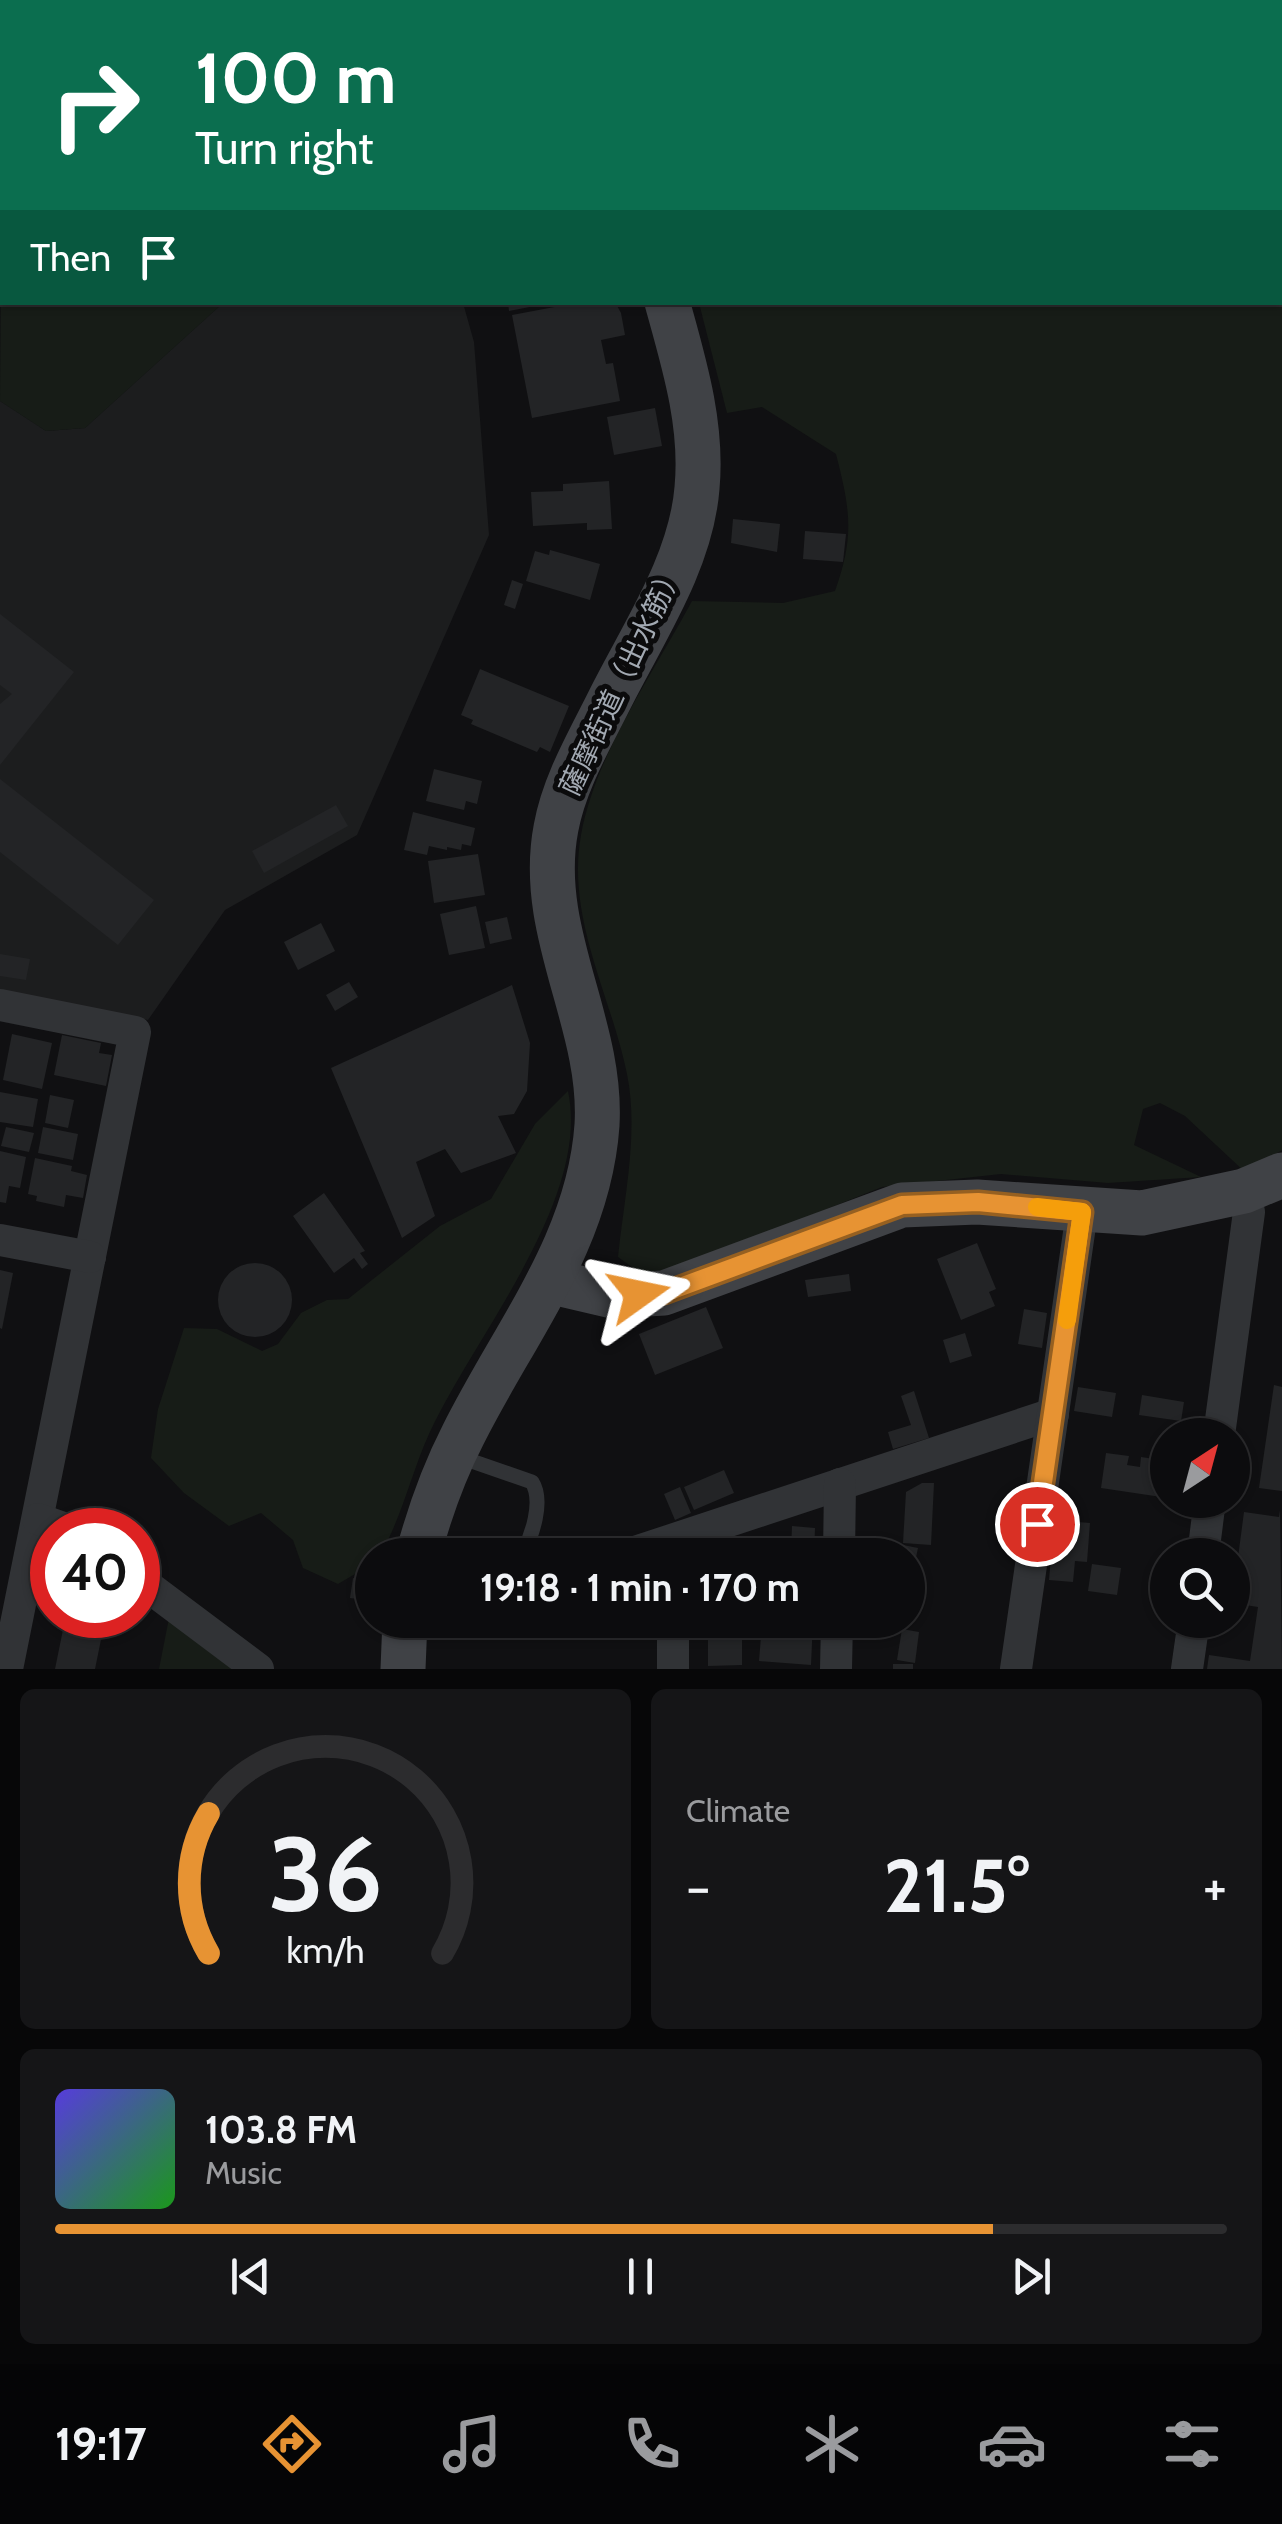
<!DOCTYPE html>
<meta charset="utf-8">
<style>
:root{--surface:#0c0c0e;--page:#151517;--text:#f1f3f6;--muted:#9a9b9e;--line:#2c2c2e;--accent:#e79333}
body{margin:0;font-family:Cabin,"Noto Sans JP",sans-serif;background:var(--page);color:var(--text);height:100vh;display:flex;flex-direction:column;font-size:38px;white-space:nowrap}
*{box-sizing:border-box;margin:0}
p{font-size:32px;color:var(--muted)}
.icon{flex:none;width:55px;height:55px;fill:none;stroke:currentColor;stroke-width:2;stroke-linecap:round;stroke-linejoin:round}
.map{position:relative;height:1669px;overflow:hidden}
.side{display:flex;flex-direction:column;gap:20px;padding:20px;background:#070708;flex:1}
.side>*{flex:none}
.top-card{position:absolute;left:0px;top:0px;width:1282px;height:305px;box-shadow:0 2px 8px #0004,0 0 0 2px var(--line);background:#0b6e4f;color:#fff;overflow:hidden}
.needle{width:65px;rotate:36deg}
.controls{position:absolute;left:1150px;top:1418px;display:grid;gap:20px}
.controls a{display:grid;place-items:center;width:100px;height:100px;border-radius:50%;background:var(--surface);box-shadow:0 2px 8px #0004,0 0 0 2px var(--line);font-size:50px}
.speed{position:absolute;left:30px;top:1508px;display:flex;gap:20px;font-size:50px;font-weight:700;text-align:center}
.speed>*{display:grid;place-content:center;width:130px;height:130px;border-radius:50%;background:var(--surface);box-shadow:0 2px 8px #0004,0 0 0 2px var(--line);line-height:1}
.speed .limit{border:15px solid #d22;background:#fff;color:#111}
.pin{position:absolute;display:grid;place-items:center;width:85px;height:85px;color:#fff;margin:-42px;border:5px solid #fff;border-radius:50%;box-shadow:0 2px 10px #0007}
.me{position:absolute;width:110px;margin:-55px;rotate:78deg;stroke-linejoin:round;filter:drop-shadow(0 0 8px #0008)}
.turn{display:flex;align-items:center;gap:35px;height:210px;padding:0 30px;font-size:45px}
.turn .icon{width:130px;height:130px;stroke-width:2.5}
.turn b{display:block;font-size:70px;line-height:85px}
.then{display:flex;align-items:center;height:95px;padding:0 30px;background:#0003;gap:20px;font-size:38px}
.big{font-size:75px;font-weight:800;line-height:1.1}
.side .card{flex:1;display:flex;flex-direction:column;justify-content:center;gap:15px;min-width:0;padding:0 35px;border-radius:15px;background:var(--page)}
.side .dial{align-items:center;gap:0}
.dial svg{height:260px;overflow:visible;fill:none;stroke:var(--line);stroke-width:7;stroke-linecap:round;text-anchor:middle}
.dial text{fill:var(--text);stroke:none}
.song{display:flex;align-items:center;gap:30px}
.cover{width:120px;height:120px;border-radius:15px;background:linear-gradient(135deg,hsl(250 70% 55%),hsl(120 70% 35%))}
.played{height:10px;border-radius:5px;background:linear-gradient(90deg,var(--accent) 80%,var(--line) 80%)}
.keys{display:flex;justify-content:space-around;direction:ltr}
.heat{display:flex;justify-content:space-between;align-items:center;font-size:55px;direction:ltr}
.side .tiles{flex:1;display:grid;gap:20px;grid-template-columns:1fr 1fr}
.card:last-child{grid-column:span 2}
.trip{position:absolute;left:355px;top:1538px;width:570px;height:100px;border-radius:50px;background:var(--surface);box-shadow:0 2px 8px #0004,0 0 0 2px var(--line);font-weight:800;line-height:100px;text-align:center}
.dock{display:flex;height:160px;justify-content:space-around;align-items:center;background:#050506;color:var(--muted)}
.dock .icon{width:70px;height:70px}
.dock .current{color:var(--accent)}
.dock b{font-size:45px;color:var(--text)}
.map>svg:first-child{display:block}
.built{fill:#1c1d1e}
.green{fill:#171c17}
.building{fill:#232426}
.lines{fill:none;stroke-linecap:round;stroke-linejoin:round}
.lane{stroke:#313336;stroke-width:15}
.street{stroke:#313336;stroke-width:32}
.secondary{stroke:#404246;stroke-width:45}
.route-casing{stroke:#966021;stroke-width:25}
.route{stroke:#e79333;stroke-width:18}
.slow{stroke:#f59e0b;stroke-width:18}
.labels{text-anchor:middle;stroke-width:10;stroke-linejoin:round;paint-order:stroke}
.street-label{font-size:28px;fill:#a2a9b2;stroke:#0b0b0c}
</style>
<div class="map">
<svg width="1282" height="1669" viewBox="0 0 1282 1669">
<rect width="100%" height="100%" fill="#101012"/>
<polygon class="built" points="223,303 463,303 474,342 489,535 357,835 225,910 148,1020 0,990 0,401 46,431 85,428"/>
<g class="green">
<polygon points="59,0 347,0 339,2"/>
<path d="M740 0H1282V1150L1246 1173 1185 1116 1160 1103 1143 1109 1134 1145 1201 1177 1108 1183 1001 1174 882 1187 669 1272H639L618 1257C624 1198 639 1133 627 1074 611 995 566 918 581 835 596 753 653 674 692 601L783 603 835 591C855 536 850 509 836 454L762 407 727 413 699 303 1280 302V2Z"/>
<polygon points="2,129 2,302 223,303 85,428 46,431 0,401"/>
<path d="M568 1091C591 1200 474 1336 429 1434 411 1474 402 1517 380 1555H372V1564L338 1584 303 1568 293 1540 261 1513 229 1526 184 1493 151 1458 158 1409 184 1328 217 1329 262 1351 278 1344 301 1313 327 1300 348 1299 440 1226 491 1199 535 1124Z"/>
<polygon points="169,1618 237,1669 159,1669"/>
</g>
<g class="building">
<polygon points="508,302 545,302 545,304 509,311"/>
<polygon points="581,302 615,302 621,313 625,335 601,340 606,364 613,363 620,401 532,418 512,315"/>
<polygon points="655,408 662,446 614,455 607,417"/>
<polygon points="609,481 612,529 587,530 587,523 533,526 531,492 563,491 563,484"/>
<polygon points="733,519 780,524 777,552 731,543"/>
<polygon points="805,531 846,534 843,562 803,559"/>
<polygon points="550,550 600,564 590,600 526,581 535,551 549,555"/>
<polygon points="512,580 523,584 515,609 504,605"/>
<polygon points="0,614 74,672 0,765 0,704 12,694 0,685"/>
<polygon points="480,669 569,706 550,752 540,747 537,752 471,724 473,720 461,715"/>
<polygon points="434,769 482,781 477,804 466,801 464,810 426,801"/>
<polygon points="0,779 154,900 118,945 0,852"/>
<polygon points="336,805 348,826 264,873 252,851"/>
<polygon points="413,812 475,828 471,846 462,844 461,850 447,847 447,850 429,846 427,855 404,850"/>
<polygon points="478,854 485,895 434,903 428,861"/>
<polygon points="476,906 485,948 449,955 440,914"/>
<polygon points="507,917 512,939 490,944 485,922"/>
<polygon points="321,923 335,951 298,970 284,942"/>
<polygon points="0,954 30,959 26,980 0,976"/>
<polygon points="349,982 358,997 335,1011 326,995"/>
<polygon points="512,985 530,1043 527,1091 514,1114 498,1116 516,1153 461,1173 445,1149 416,1162 435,1216 402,1238 331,1068"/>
<polygon points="12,1034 52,1043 42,1089 3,1080"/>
<polygon points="62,1035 101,1043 99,1053 112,1055 106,1086 54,1075"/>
<polygon points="0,1092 38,1099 33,1127 0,1122"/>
<polygon points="50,1095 74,1100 68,1128 45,1123"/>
<polygon points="6,1127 34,1133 29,1152 1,1146"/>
<polygon points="43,1127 78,1134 73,1160 38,1153"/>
<polygon points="0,1151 26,1157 20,1188 9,1186 6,1203 0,1202"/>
<polygon points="35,1158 72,1166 71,1171 87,1175 83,1198 66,1195 64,1207 36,1201 37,1196 28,1194"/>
<polygon points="324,1193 365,1251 360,1253 368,1264 362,1269 354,1258 334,1273 293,1216"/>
<polygon points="977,1243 996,1289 989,1292 995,1306 961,1320 937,1259"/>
<circle cx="255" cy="1300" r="37"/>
<polygon points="0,1270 13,1273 2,1329 0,1328"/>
<polygon points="849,1274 851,1291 808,1297 805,1280"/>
<polygon points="706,1307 723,1348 655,1375 639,1334"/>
<polygon points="1024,1309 1047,1313 1042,1348 1018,1344"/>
<polygon points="965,1333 972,1356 950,1363 943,1340"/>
<polygon points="1274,1385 1282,1387 1282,1491 1259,1488"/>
<polygon points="1078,1387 1116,1393 1112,1417 1074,1411"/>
<polygon points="914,1391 929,1438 893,1449 888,1432 911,1425 901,1396"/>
<polygon points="1142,1395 1184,1402 1181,1421 1139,1415"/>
<polygon points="1106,1453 1129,1456 1127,1465 1140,1467 1141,1457 1168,1461 1168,1498 1101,1488"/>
<polygon points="724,1470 734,1493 694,1510 684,1487"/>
<polygon points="922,1483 934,1483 931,1545 903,1543 906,1492"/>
<polygon points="680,1487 691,1513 675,1520 664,1494"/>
<polygon points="1280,1510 1282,1669 1207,1669 1209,1655 1250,1661 1258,1607 1232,1603 1244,1512 1279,1517"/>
<polygon points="1054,1520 1090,1523 1087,1562 1075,1561 1073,1582 1049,1580"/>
<polygon points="792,1526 815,1528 814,1555 791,1553"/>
<polygon points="898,1544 918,1548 912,1576 908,1575 908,1555 896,1555"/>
<polygon points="1092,1564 1121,1568 1117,1595 1088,1591"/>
<polygon points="353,1578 372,1581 372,1601 350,1598"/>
<polygon points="66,1615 106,1615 95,1669 55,1669"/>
<polygon points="771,1620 813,1620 811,1665 759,1661 762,1624 770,1624"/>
<polygon points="902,1629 919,1632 915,1663 897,1660"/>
<polygon points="742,1638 742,1665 708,1666 708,1639"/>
<rect x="893" y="1664" width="20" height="5"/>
</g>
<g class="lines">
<g class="lane">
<path d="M457 1456 532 1482C544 1501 532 1536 522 1555"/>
<polyline points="425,1546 475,1555"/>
</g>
<g class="street">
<polyline points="0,1005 135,1032 7,1669"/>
<polyline points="0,1240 90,1257"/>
<polyline points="1219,1435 1249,1212 1244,1191"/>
<polyline points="38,1519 69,1530"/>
<polyline points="626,1555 1053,1414"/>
<polyline points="839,1555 840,1484"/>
<polyline points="1203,1555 1210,1500"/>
<polyline points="138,1579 258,1669"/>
<polyline points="673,1669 673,1620"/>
<polyline points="836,1669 837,1620"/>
<polyline points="1016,1669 1082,1212"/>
<polyline points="1187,1669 1194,1620"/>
</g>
<g class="secondary">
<polyline points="703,2 705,0"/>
<polyline points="549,1281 613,1296 664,1293 902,1205 977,1202 1142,1213 1244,1191 1282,1175"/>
<path d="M418 1555C429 1514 443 1474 463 1435 513 1334 589 1243 597 1125 603 1023 536 932 556 828 564 784 588 743 608 703 641 636 691 564 697 488 703 425 684 363 667 302"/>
<polyline points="403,1669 405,1620"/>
</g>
</g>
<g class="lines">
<defs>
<polyline id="route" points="639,1294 664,1293 902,1205 978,1202 1082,1212 1037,1524"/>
</defs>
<use href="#route" class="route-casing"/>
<use href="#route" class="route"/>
<polyline class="slow" points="1037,1207 1082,1212 1067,1320"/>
</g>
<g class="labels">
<g class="street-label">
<text transform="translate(621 679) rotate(-65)" y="10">薩摩街道（出水筋）</text>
</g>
</g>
</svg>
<div class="controls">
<a><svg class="needle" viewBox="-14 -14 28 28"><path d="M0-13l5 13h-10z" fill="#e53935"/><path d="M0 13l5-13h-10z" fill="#9a9b9e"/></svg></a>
<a><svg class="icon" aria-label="search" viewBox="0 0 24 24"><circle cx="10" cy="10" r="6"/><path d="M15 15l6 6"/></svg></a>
</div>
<div class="speed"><div class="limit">40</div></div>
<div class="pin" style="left:1037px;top:1524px;background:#d93025"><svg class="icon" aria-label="arrive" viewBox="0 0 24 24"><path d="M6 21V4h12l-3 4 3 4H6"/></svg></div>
<svg class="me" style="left:639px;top:1294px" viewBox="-20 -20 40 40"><path d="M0-17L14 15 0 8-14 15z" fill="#e79333" stroke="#fff" stroke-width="4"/></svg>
<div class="trip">19:18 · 1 min · 170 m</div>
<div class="top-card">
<div class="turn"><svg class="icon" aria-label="right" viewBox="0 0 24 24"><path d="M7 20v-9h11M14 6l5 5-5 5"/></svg><div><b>100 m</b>Turn right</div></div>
<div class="then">Then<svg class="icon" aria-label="arrive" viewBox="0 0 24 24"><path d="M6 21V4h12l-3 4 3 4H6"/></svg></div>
</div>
</div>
<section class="side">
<div class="tiles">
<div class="card dial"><svg viewBox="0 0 100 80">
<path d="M14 69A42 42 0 1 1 86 69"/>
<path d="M14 69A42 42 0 0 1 14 26" stroke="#e79333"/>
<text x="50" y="56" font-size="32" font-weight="700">36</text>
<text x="50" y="72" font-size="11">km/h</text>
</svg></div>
<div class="card"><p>Climate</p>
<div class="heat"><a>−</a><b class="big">21.5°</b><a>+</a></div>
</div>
<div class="card">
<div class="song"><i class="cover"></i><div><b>103.8 FM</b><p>Music</p></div></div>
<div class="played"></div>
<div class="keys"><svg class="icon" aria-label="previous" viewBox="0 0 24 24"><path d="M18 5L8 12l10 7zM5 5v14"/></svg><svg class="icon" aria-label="pause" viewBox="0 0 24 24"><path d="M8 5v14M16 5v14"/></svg><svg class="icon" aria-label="next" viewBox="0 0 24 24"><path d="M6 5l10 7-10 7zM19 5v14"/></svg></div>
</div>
</div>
</section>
<nav class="dock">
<b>19:17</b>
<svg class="icon current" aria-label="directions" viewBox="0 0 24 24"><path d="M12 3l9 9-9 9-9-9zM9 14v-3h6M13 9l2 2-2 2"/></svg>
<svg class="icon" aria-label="music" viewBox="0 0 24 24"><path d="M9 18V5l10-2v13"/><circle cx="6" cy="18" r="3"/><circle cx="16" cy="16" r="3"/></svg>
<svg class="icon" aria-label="phone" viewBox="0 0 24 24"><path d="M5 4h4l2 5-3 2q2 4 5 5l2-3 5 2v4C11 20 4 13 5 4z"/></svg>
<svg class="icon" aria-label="climate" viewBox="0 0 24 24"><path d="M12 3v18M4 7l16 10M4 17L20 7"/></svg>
<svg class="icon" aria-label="car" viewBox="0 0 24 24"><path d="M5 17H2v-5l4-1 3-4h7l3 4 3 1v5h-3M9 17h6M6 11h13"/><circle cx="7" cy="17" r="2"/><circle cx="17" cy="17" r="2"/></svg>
<svg class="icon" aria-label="filters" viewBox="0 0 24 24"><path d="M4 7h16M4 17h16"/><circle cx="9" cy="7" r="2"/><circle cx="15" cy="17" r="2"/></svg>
</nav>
